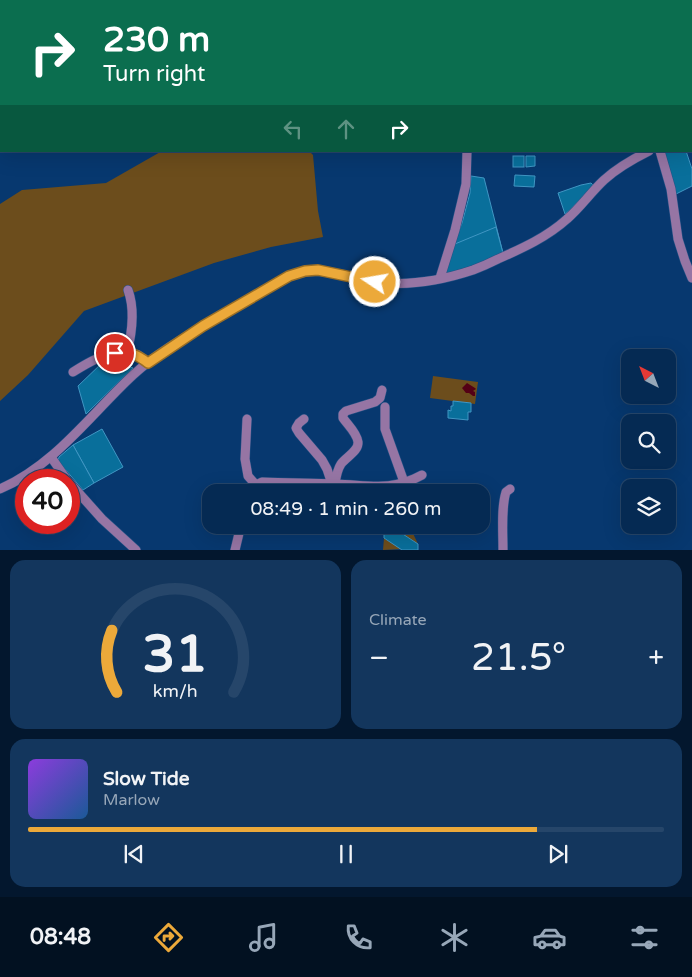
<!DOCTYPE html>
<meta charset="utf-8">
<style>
:root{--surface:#052a53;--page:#13365d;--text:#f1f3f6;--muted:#97a7b8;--line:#26466a;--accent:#eca93a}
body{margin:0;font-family:"Varela Round",sans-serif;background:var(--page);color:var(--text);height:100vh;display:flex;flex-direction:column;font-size:19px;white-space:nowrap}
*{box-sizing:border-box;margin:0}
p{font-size:16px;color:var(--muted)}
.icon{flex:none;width:28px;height:28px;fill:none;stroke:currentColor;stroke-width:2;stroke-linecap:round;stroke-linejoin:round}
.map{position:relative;height:550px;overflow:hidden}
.details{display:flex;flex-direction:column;gap:10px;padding:10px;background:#03172e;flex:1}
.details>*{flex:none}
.top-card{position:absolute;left:0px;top:0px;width:692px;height:152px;box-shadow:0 5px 20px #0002,0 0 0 1px var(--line);background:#0b6e4f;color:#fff;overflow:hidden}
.needle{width:32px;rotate:318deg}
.fabs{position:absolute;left:621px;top:349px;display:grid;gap:10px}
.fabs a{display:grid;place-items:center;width:55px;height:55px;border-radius:10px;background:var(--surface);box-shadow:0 5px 20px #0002,0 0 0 1px var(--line);font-size:25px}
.speed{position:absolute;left:15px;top:469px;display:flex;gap:10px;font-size:25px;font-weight:700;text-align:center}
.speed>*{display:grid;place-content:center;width:65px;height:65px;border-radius:50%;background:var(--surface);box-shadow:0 5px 20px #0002,0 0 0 1px var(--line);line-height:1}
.speed .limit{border:8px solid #d22;background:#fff;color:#111}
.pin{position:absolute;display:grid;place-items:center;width:42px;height:42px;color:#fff;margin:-21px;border:2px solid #fff;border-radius:50%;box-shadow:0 1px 5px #0007}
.me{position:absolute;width:55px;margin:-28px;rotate:282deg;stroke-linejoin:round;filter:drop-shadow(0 0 4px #0008)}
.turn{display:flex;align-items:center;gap:18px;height:105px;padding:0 20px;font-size:22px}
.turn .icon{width:65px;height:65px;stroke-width:2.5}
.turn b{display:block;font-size:35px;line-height:42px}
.lanes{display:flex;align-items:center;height:48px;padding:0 20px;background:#0003;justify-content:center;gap:25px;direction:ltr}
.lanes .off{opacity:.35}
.big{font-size:38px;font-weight:600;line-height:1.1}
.details .card{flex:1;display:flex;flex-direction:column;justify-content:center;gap:8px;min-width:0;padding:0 18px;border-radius:15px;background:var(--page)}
.details .dial{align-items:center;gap:0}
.dial svg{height:130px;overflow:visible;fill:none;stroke:var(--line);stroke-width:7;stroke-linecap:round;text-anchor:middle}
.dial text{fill:var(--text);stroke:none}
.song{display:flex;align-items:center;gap:15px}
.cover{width:60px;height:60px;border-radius:8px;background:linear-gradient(135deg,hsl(270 70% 55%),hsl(210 70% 35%))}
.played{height:5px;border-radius:2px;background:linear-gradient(90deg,var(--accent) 80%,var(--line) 80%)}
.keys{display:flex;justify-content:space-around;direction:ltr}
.heat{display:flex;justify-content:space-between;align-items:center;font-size:28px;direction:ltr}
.details .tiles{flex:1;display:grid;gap:10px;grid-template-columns:1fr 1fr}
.card:last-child{grid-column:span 2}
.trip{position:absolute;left:202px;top:484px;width:288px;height:50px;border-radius:15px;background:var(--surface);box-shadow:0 5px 20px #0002,0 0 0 1px var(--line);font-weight:600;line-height:50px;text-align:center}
.menu{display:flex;height:80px;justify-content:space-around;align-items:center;background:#021121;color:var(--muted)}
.menu .icon{width:35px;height:35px}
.menu .selected{color:var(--accent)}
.menu b{font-size:22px;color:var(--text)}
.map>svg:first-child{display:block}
.green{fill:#6c4d1c}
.water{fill:#540015}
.building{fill:#096f9b;stroke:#4096c3}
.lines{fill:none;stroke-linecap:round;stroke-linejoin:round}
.minor-casing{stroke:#275386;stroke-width:10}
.major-casing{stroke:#275386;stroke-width:12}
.minor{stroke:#9675a4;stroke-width:9}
.major{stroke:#e4bcf6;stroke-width:11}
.route-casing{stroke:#996e26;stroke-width:12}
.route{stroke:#eca93a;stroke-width:9}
</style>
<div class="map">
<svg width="692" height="550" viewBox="0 0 692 550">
<rect width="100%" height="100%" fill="#07386f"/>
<g class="green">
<polygon points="162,151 309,151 313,155 318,211 323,237 271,247 214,263 84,311 28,375 0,401 0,204 22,190 106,183"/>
<polygon points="433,376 478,382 475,404 430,398"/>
<polygon points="389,525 409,525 418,544"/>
<polygon points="384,538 402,549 383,550"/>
</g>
<polygon class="water" points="467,383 475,388 476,389 473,391 475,392 475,396 473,396 469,393 466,393 462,388"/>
<g class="building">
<polygon points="661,151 686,151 692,169 692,186 674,195"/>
<rect x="513" y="156" width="11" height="11"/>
<polygon points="526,156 535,156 535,166 526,167"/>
<polygon points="515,175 535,176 534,187 514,186"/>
<polygon points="471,176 484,178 504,257 440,278 462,223 470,193"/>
<polygon points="591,183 593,185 570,210 565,214 558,193 581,185"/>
<polygon points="496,227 504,257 440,278 450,246"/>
<polygon points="103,362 117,362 133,368 86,414 78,386"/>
<polygon points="453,401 471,403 471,412 468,412 468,420 448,418 448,410 451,411 451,406 453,406"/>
<polygon points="102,429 123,467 94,483 73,445"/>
<polygon points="73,445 94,483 83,490 58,461 59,457"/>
<rect x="395" y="488" width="9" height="4"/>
<polygon points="384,525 389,525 418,544 418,550 402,550 384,538"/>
</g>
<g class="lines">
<defs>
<g id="minor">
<polyline points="339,0 340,1"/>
<polyline points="691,86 692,87"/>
<polyline points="691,134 692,134"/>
<polyline points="660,151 671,189 678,239 685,261 692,278"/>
<polyline points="440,278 455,230 466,184 467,151"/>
<path d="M127 353C132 333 135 309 128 290"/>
<path d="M73 372C89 362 102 354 122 353 127 353 133 353 138 355 141 357 145 360 148 363"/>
<polyline points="385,407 385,429 404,482"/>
<polyline points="247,419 245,459 248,476 256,485"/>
<polyline points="304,419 299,423 296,428 299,433 322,460 327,469 332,484"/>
<polyline points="51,457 67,480"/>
<polyline points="69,482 102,519 136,550"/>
<path d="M335 484C336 477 337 470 341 464 346 457 359 451 358 442 357 433 347 424 343 418V414L346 411 375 402 380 398 382 390"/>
<path d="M0 489C55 465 90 415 133 375 160 350 194 332 226 313 246 301 267 287 289 277 320 262 354 281 386 283 414 285 446 279 473 270 481 267 490 263 498 259 523 248 547 237 567 219 581 207 591 192 604 180 617 168 633 159 649 151"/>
<path d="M251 492 256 485 262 482C287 483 311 483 336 484 369 485 391 492 422 475"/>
<polyline points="235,550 241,525"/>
<path d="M503 550C503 532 501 508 506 492L510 489"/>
</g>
<g id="major">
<polyline points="392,1 396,0"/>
<polyline points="0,125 1,125"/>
</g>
</defs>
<use href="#minor" class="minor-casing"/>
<use href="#major" class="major-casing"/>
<use href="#minor" class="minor"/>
<use href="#major" class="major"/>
</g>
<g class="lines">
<defs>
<path id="route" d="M115 353C131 353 135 353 148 363L203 326 289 276 305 271 318 270 375 282"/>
</defs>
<use href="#route" class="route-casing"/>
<use href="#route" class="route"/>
</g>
</svg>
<div class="fabs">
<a><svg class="needle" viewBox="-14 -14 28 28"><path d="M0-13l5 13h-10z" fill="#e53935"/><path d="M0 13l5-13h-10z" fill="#97a7b8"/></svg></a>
<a><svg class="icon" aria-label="search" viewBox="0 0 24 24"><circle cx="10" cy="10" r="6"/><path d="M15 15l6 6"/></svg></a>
<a><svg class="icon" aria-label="layers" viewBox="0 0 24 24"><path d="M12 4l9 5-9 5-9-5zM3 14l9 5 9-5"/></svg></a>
</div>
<div class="speed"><div class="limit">40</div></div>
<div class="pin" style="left:115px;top:353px;background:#d93025"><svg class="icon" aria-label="arrive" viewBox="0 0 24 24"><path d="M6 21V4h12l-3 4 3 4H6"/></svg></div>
<svg class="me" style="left:375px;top:282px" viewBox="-20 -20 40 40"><circle r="17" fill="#eca93a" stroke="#fff" stroke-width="3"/><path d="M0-11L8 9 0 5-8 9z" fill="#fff"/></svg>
<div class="trip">08:49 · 1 min · 260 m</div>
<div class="top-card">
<div class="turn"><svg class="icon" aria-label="right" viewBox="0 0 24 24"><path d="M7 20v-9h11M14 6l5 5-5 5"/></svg><div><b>230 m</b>Turn right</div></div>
<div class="lanes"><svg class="icon off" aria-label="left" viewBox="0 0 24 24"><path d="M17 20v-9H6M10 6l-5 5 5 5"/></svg><svg class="icon off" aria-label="ahead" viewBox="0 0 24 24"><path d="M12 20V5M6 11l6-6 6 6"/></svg><svg class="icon" aria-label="right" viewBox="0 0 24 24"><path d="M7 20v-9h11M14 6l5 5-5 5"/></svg></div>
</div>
</div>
<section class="details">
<div class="tiles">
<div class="card dial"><svg viewBox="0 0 100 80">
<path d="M14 69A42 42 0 1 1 86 69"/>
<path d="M14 69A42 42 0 0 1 11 31" stroke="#eca93a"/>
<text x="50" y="56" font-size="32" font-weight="700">31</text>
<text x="50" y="72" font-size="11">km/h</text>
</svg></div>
<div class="card"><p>Climate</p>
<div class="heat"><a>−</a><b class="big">21.5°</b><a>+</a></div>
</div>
<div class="card">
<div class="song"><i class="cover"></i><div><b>Slow Tide</b><p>Marlow</p></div></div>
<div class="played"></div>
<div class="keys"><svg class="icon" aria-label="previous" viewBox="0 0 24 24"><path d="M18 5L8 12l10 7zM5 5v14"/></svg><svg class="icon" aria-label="pause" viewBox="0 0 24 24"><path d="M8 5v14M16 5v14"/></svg><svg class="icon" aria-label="next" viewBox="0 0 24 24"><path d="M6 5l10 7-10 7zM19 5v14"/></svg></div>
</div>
</div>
</section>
<nav class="menu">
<b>08:48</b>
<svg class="icon selected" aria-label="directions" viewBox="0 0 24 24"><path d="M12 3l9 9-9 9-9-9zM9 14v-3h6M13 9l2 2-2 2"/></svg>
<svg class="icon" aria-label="music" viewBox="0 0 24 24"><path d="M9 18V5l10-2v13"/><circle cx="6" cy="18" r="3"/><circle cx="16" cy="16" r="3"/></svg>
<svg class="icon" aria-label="phone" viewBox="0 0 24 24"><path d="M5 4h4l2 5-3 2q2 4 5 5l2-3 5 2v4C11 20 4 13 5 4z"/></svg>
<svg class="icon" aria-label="climate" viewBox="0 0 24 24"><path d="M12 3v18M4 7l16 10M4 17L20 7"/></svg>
<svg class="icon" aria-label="car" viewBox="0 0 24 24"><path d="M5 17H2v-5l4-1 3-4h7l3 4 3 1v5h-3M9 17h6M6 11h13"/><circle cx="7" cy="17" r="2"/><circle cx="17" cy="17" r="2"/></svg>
<svg class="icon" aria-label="filters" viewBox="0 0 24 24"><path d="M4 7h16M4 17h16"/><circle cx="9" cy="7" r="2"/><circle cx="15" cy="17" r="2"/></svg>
</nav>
